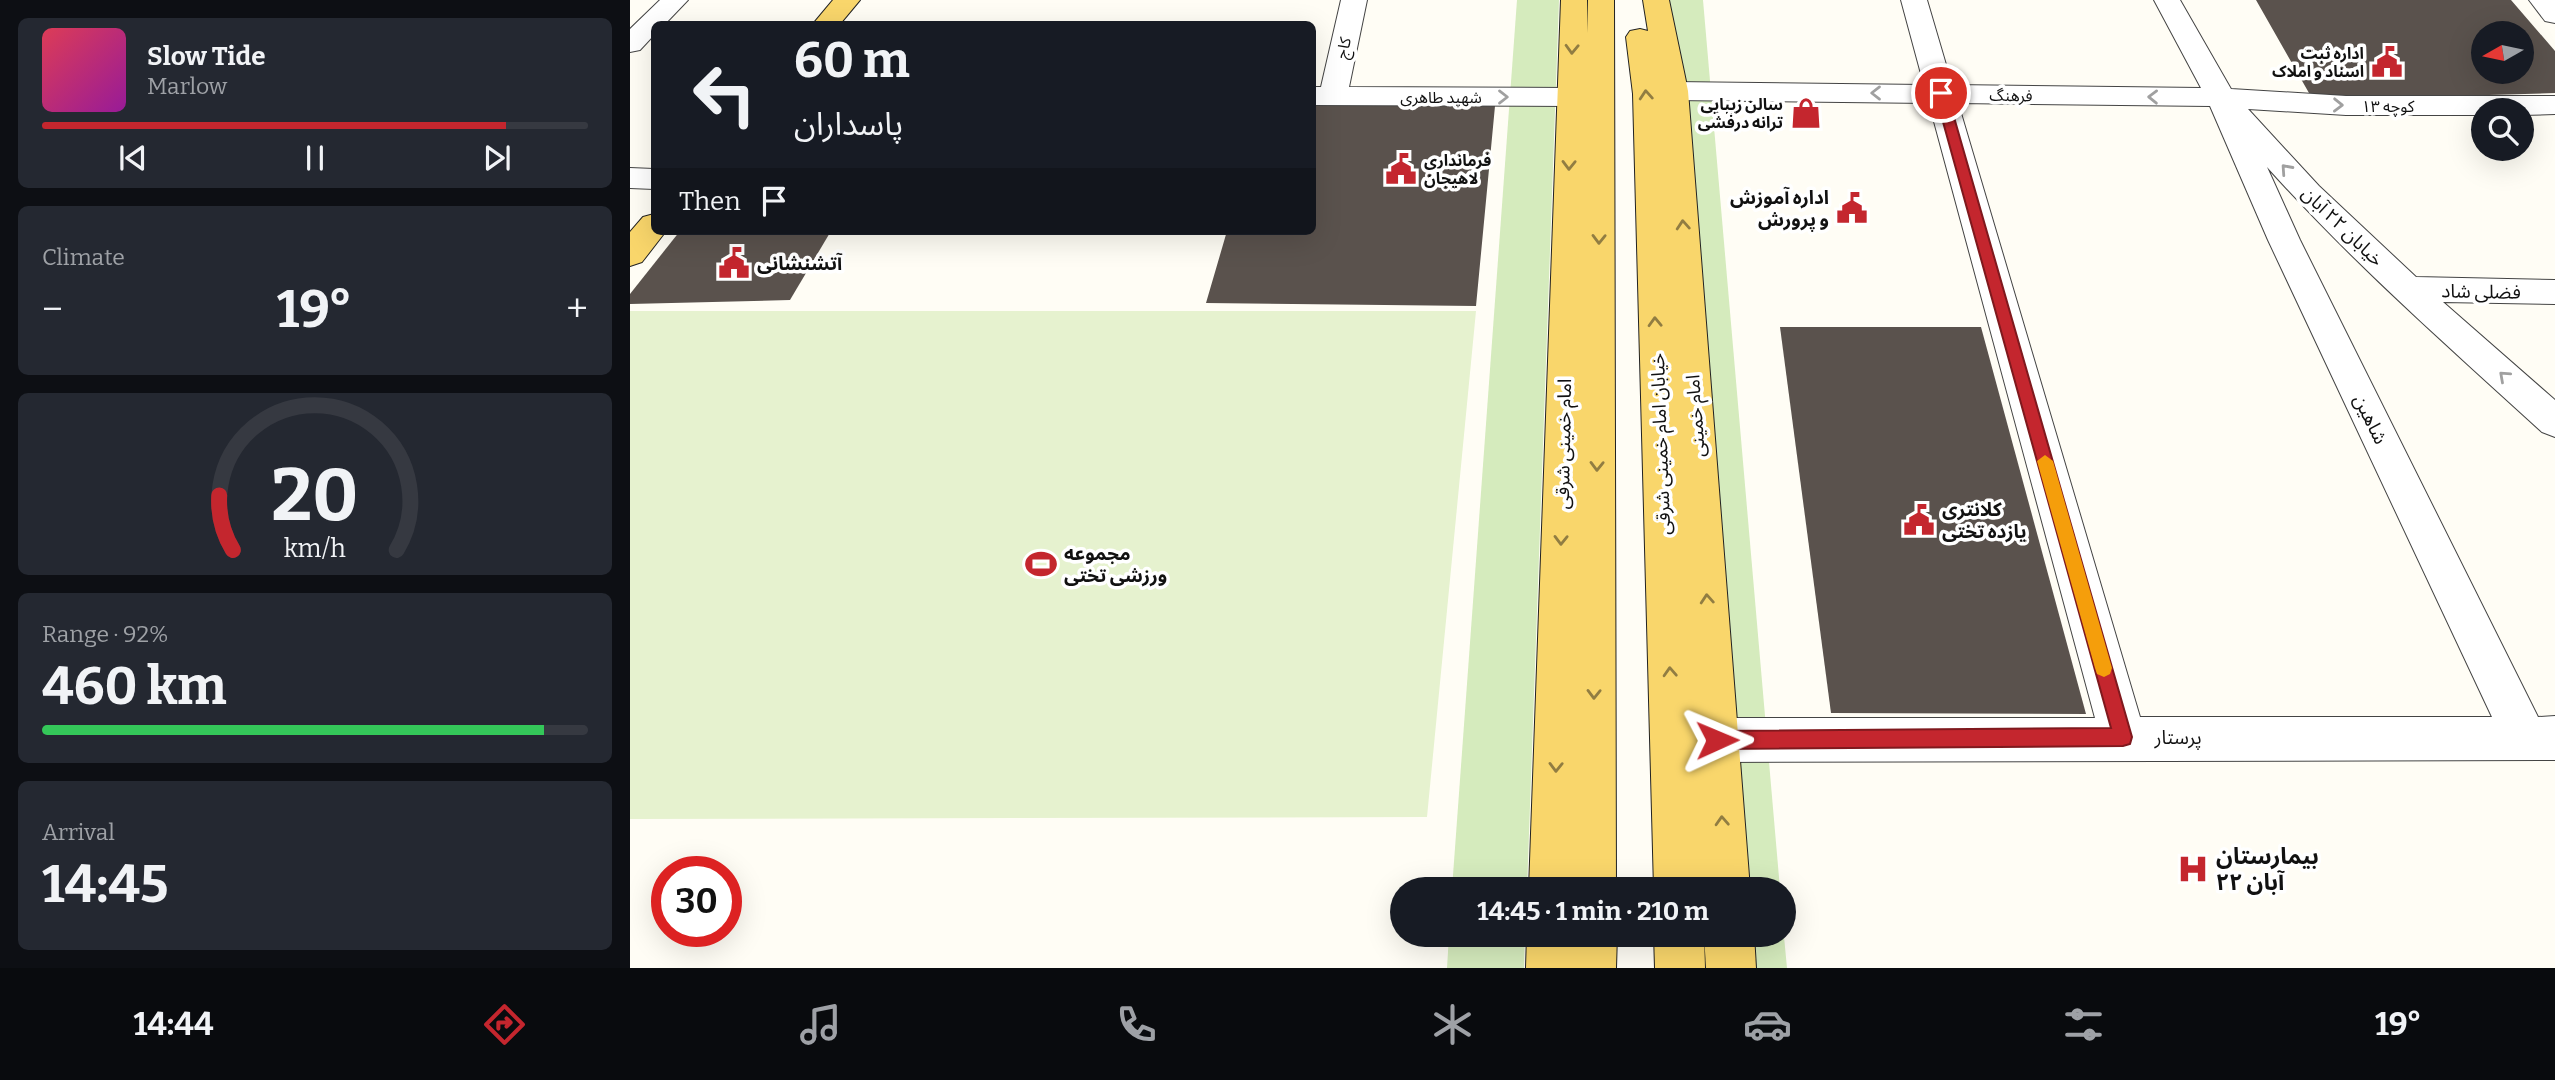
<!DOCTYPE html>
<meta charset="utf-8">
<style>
:root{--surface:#171b24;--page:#242831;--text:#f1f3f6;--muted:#9ea1a6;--line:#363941;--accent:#c4262e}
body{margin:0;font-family:Bitter,"Noto Sans Arabic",serif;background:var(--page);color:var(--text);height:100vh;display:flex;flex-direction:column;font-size:26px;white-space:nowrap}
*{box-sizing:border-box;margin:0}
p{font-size:23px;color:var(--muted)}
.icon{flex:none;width:38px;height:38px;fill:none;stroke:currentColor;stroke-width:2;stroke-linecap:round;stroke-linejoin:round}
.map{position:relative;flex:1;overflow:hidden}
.side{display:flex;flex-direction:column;gap:18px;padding:18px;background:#0d0f14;width:630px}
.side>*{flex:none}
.banner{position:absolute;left:21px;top:21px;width:665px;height:214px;border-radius:10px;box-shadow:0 7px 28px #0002;background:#171b24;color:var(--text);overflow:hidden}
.needle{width:46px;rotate:261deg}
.fabs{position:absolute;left:1841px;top:21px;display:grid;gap:14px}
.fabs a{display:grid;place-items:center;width:63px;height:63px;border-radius:50%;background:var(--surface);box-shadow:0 7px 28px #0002;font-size:35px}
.speed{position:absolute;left:21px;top:856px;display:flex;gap:14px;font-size:35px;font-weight:700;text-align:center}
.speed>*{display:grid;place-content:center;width:91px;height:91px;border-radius:50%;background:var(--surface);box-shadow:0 7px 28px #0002;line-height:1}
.speed .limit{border:10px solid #d22;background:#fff;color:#111}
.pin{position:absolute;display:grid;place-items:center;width:60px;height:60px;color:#fff;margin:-30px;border:4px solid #fff;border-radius:50%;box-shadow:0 2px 7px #0007}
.me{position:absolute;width:77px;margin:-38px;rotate:89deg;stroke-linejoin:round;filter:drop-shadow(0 0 5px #0008)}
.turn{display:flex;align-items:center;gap:24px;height:147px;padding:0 28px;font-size:32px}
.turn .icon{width:91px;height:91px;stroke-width:2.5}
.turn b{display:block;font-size:49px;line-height:60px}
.then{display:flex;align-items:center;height:66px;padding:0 28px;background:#0003;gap:14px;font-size:26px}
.big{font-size:52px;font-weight:700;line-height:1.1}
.side .card{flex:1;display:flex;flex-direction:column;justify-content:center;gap:10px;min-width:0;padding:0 24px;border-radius:10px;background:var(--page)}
.side .dial{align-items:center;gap:0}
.dial svg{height:182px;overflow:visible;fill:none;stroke:var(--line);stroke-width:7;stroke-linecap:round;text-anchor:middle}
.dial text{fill:var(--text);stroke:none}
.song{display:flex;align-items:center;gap:21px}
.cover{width:84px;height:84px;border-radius:10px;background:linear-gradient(135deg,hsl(350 70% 55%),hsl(300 70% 35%))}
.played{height:7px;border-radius:4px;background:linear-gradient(90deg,var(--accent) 85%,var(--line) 85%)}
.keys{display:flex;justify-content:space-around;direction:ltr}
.heat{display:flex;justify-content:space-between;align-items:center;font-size:38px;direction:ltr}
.charge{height:10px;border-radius:5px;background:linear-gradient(90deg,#34c759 92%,var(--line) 0)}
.trip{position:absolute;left:760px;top:877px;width:406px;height:70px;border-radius:35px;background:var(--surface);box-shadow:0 7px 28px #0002;font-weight:700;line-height:70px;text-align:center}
.menu{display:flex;height:112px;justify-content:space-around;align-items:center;background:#090b0e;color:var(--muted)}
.menu .icon{width:49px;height:49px}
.menu .current{color:var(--accent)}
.menu b{font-size:32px;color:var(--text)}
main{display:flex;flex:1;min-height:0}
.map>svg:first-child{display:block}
.green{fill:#d5ebbd}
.pitch{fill:#e6f2cf}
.building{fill:#5a524d;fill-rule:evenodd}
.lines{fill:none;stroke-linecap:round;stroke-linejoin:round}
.minor-casing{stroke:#444;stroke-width:2}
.major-casing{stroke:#222;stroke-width:2}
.minor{fill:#fff;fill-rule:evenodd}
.major{fill:#f9d66b;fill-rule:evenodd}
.oneway{stroke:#917d42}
.oneway2{stroke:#a0a0a0}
.route{fill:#c4262e;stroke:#7f191e;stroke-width:2}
.slow{fill:#f59e0b}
.labels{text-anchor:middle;stroke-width:7;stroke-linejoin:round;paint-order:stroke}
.far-street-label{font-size:16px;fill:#111;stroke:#fff}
.far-poi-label{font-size:16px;font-weight:bold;fill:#111;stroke:#fff;text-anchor:end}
.poi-label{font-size:19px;font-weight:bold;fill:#111;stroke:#fff;text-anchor:start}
.street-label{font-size:19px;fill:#111;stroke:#fff}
.near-poi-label{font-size:23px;font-weight:bold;fill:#111;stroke:#fff;text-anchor:start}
</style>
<main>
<section class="side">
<div class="card">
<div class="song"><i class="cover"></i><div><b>Slow Tide</b><p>Marlow</p></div></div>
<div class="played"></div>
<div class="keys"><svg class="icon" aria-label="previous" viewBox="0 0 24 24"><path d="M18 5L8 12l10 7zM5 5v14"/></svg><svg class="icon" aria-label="pause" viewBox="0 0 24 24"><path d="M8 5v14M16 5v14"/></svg><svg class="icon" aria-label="next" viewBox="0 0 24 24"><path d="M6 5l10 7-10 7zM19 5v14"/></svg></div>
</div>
<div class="card"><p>Climate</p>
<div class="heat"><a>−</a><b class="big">19°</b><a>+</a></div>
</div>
<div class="card dial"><svg viewBox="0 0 100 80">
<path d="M14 69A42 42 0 1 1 86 69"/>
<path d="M14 69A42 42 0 0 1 8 45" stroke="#c4262e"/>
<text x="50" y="56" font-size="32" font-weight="700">20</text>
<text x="50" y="72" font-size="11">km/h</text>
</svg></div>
<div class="card"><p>Range · 92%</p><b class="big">460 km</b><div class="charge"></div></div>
<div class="card"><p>Arrival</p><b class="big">14:45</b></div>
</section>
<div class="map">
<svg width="1925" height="968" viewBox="0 0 1925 968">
<rect width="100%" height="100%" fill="#fffdf5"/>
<g class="green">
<polygon points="887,0 929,0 897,889 822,889"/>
<polygon points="1036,0 1073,0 1150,889 1088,889"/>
<polygon points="1153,926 1157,968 1093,968 1091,935 1153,934"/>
<polygon points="819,935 895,935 894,968 817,968"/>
</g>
<polygon class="pitch" points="0,311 846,311 797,817 0,819"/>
<g class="building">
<path d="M1626 0H1881L1925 51V93L1683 100ZM1853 33H1892V72H1853Z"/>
<polygon points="682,105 865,106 846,306 576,303 597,231 682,231"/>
<polygon points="50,231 201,231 160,300 0,304 0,294"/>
<polygon points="1150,327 1351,327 1456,714 1201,713"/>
</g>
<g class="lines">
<defs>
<g id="minor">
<polygon points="30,0 58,0 35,24 24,24 24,35 10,50 0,52 0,29"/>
<polygon points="711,0 737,0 719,87 940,88 950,91 955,97 950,103 940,106 682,105 682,87 691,87"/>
<path d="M1271 0H1297L1322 85 1571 88 1524 0H1550L1601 89 1716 96H1925V114L1892 115V110H1853V115H1716L1618 109 1689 186 1786 277 1925 280V304L1813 302 1925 400V437L1912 432C1818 346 1722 262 1637 167L1670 240 1908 717 1925 716V760L1087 762 1071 755 1065 740 1071 725 1087 718H1465L1299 103 1044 100 1034 97 1030 91 1034 85 1044 82 1294 85ZM1328 103 1580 106 1638 240 1862 717H1510Z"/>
<polygon points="1899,0 1925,0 1925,23 1915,21"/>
<polygon points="0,168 24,169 24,189 0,188"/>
</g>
<g id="major">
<polygon points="203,0 230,0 210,24 183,24"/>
<polygon points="931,0 957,0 957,33 958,0 984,0 986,889 899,889"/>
<polygon points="1013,0 1039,0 1058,91 1120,889 1024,889 1003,94 996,37 1000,31 1010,29 1018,31"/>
<polygon points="24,214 24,231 36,231 12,262 0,266 0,232 13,217"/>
<polygon points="897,934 987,934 986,968 896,968"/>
<polygon points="1024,934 1074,934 1075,968 1025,968"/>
<polygon points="1074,934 1124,934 1126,968 1076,968"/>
</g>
</defs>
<use href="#minor" class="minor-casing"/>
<use href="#major" class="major-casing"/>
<use href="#minor" class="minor"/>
<use href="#major" class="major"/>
</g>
<defs><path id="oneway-chevron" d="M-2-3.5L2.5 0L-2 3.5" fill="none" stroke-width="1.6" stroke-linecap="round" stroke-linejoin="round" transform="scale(1.75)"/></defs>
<g class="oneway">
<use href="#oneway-chevron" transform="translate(942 49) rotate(92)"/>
<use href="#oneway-chevron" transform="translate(1016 95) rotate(-94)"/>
<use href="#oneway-chevron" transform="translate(939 165) rotate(91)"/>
<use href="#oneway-chevron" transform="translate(1053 225) rotate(-94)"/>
<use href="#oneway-chevron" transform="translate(969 239) rotate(91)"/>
<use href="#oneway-chevron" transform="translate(1025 322) rotate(-92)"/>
<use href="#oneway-chevron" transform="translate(967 466) rotate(91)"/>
<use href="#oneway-chevron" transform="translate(931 540) rotate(91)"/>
<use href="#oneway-chevron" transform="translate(1077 599) rotate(-94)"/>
<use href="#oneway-chevron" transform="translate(1040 672) rotate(-93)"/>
<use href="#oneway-chevron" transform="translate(964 694) rotate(91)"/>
<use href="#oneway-chevron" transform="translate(926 767) rotate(91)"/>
<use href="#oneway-chevron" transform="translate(1092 821) rotate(-93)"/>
</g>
<g class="oneway2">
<use href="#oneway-chevron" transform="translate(1246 93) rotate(-180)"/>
<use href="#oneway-chevron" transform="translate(873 97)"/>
<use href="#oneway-chevron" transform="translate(1523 97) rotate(-179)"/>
<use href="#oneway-chevron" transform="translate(1708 105) rotate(1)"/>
<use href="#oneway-chevron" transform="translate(1656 169) rotate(-132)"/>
<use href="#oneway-chevron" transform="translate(1874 376) rotate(-138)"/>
</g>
<polygon class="route" points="1311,90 1317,93 1502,737 1500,744 1493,746 1087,749 1081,747 1078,740 1081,734 1087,731 1481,728 1305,93"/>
<polygon class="slow" points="1415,455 1423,461 1482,668 1480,674 1474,677 1467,674 1465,668 1407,461"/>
<defs>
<symbol id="civic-bare" viewBox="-9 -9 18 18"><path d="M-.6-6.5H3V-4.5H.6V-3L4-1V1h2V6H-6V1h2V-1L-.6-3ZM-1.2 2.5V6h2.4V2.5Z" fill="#c4262e" stroke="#fff" stroke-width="2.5" paint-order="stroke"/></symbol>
<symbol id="shop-bare" viewBox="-9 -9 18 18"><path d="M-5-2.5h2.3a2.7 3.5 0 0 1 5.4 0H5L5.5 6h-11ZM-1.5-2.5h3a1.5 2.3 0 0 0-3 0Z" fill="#c4262e" stroke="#fff" stroke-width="2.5" paint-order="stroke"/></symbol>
<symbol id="stadium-bare" viewBox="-9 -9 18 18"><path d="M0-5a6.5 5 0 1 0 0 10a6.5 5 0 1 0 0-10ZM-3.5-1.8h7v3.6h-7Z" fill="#c4262e" stroke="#fff" stroke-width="2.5" paint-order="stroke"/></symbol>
<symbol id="hospital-bare" viewBox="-9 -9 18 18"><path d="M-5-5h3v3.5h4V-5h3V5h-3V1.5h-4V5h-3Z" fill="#c4262e" stroke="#fff" stroke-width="2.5" paint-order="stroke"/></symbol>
</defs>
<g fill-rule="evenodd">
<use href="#civic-bare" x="1735" y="40" width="44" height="44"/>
<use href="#shop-bare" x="1154" y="91" width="44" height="44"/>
<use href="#civic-bare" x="749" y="147" width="44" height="44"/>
<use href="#civic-bare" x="1200" y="186" width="44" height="44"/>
<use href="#civic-bare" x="82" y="241" width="44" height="44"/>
<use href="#civic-bare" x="1267" y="498" width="44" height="44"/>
<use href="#stadium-bare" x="389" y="542" width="44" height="44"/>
<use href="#hospital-bare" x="1541" y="847" width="44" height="44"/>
</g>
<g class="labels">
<g class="far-street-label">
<text transform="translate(713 48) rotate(-78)" y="6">کاج</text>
<text transform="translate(1381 95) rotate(1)" y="6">فرهنگ</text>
<text x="811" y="103">شهید طاهری</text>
<text x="1758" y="112">کوچه ۱۳</text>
</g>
<g class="far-poi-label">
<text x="1734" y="59">اداره ثبت<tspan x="1734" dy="18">اسناد و املاک</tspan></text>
<text x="1153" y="110">سالن زیبایی<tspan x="1153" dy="18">ترانه درفشی</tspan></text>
<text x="794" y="166" text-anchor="start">فرمانداری<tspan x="794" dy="18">لاهیجان</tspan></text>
</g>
<g class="poi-label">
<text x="1199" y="204" text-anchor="end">اداره آموزش<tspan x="1199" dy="22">و پرورش</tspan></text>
<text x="127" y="270">آتشنشانی</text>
<text x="1312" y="516">کلانتری<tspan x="1312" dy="22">یازده تختی</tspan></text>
<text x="434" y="560">مجموعه<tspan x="434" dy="22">ورزشی تختی</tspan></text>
</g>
<g class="street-label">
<text transform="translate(1713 226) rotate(44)" y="7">خیابان ۲۲ آبان</text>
<text transform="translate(1851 291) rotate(1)" y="7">فضلی شاد</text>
<text transform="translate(1065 416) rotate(-94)" y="7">امام خمینی</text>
<text transform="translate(1741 419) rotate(64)" y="7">شاهین</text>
<text transform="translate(933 444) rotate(-89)" y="7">امام خمینی شرقی</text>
<text transform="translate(1030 444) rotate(-92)" y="7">خیابان امام خمینی شرقی</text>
<text x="1548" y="744">پرستار</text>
</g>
<g class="near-poi-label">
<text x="1586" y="864">بیمارستان<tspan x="1586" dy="26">۲۲ آبان</tspan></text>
</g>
</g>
</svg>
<div class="fabs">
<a><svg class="needle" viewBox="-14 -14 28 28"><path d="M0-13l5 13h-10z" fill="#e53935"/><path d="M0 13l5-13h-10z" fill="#9ea1a6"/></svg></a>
<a><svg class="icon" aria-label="search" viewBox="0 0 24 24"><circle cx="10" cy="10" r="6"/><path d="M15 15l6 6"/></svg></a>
</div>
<div class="speed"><div class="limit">30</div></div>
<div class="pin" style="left:1311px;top:93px;background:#d93025"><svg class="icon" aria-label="arrive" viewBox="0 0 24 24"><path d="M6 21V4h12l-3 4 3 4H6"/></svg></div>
<svg class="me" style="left:1087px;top:740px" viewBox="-20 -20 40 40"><path d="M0-17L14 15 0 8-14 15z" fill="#c4262e" stroke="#fff" stroke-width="4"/></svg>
<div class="trip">14:45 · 1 min · 210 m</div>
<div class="banner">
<div class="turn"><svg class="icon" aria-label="left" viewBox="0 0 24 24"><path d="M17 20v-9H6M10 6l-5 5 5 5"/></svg><div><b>60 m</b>پاسداران</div></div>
<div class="then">Then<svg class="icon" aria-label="arrive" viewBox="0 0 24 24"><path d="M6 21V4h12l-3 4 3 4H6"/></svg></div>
</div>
</div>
</main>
<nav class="menu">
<b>14:44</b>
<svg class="icon current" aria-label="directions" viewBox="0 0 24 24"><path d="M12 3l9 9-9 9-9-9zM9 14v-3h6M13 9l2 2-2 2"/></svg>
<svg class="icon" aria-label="music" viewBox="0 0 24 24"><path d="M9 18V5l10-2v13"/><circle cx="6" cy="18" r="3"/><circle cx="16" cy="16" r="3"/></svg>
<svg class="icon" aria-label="phone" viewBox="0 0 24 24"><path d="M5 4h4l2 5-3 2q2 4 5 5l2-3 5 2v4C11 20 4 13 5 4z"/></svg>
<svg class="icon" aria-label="climate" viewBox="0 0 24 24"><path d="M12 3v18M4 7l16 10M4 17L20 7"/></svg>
<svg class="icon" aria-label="car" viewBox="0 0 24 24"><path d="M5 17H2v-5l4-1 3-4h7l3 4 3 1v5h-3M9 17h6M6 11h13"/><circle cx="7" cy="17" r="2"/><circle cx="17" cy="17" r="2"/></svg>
<svg class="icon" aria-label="filters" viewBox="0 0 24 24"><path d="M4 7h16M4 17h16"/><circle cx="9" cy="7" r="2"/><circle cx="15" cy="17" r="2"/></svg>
<b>19°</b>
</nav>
